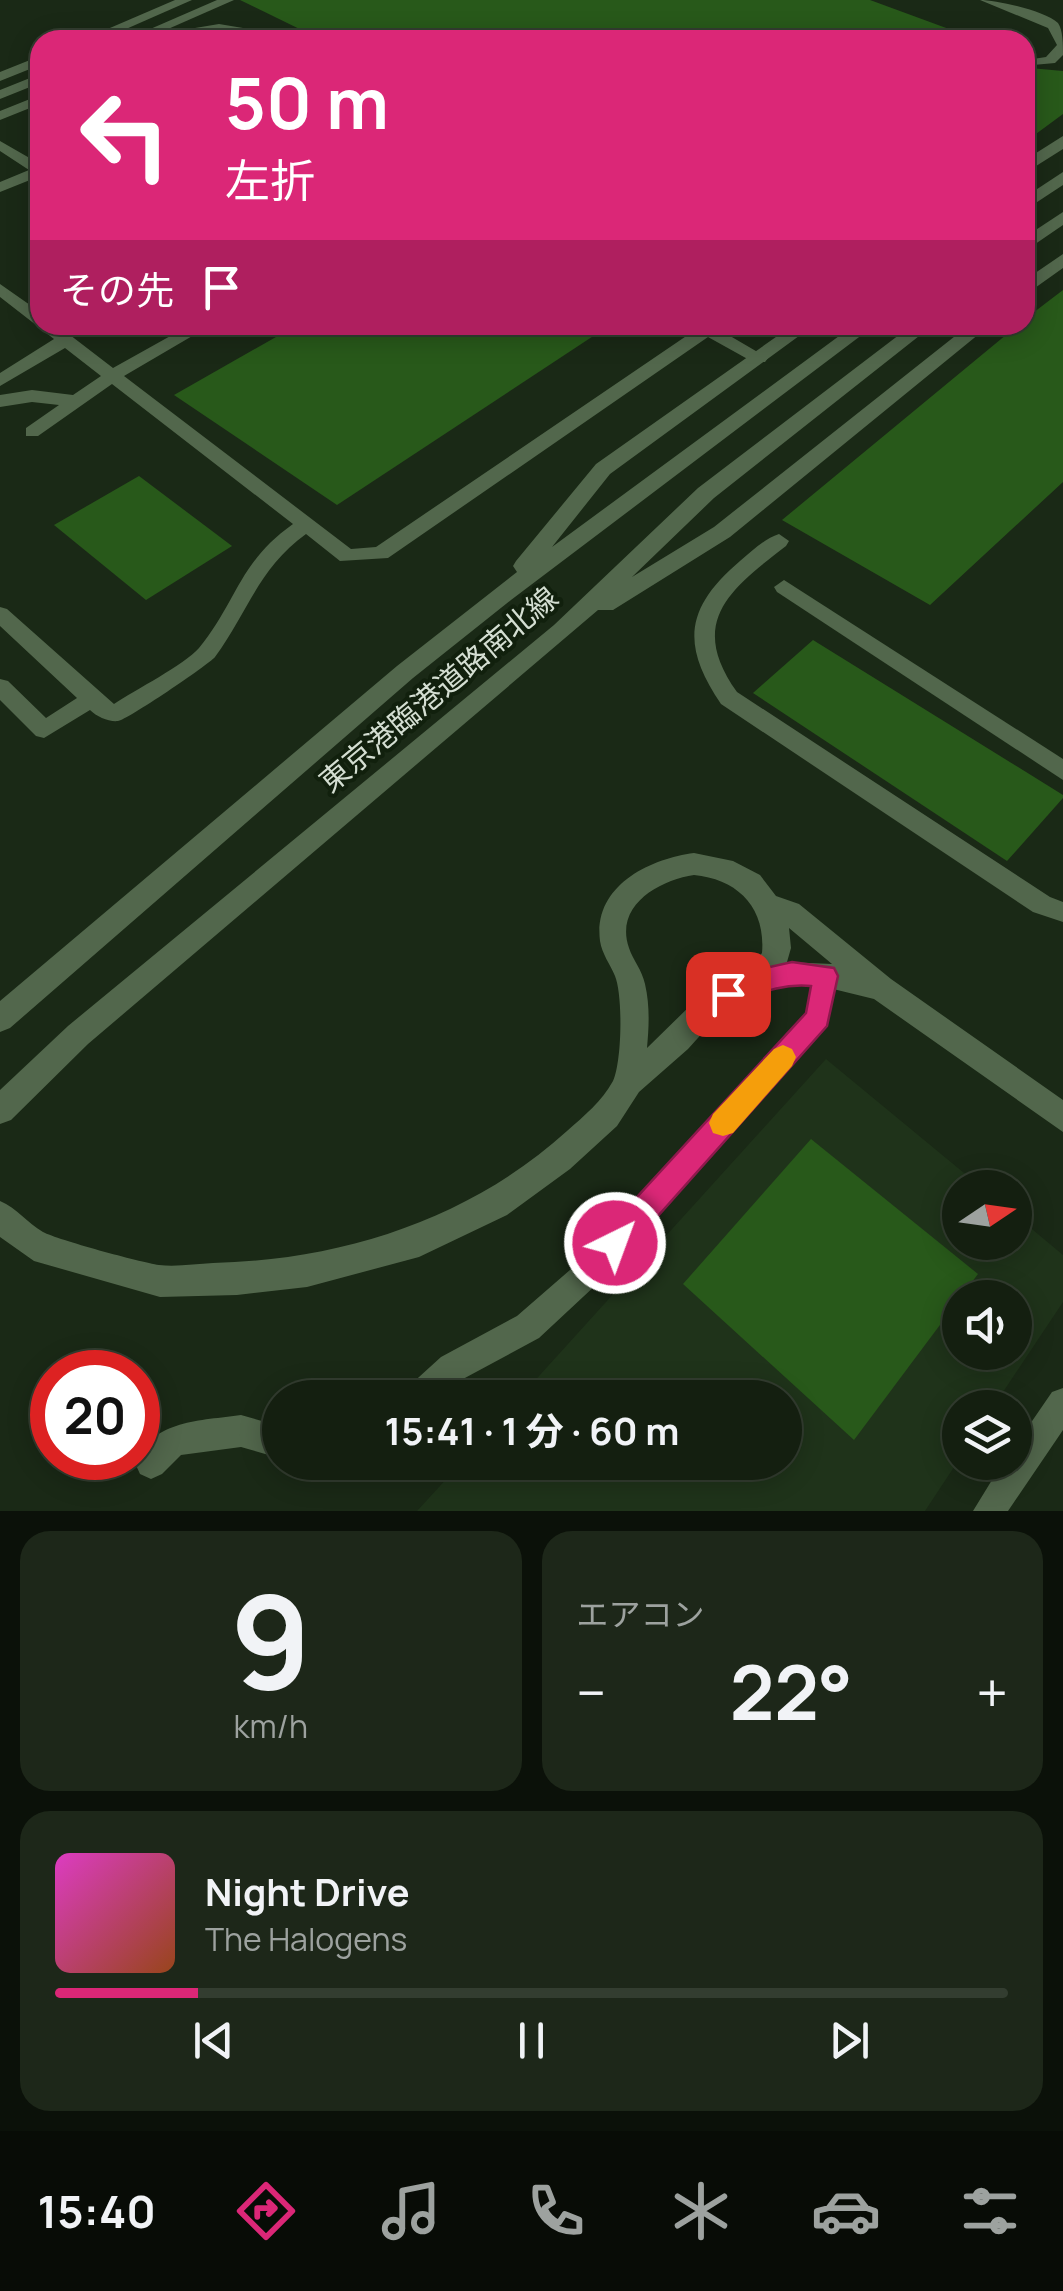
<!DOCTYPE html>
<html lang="ja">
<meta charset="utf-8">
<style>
:root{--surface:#141f10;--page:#1d2719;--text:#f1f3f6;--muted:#9da29f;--line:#333d30;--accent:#db2777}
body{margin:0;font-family:Manrope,"Noto Sans JP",sans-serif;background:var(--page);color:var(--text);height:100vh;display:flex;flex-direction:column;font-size:38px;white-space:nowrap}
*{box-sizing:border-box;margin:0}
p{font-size:32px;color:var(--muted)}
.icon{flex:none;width:55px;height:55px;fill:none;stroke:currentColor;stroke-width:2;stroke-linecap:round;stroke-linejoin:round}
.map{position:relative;height:1511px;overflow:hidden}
.side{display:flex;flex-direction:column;gap:20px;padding:20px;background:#0b1109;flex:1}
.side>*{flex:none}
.hud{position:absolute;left:30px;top:30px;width:1005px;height:305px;border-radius:30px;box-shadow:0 5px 25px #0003,0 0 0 2px var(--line);background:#db2777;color:#fff;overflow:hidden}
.needle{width:65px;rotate:77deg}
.fabs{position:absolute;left:942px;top:1170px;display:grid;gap:20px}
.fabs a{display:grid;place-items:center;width:90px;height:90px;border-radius:50%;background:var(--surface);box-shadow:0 5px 25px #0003,0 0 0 2px var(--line);font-size:50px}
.speed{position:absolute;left:30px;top:1350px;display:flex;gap:20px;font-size:50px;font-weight:700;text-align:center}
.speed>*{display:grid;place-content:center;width:130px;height:130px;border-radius:50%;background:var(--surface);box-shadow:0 5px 25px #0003,0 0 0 2px var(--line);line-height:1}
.speed .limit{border:15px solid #d22;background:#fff;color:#111}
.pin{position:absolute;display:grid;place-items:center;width:85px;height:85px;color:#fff;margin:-42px;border-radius:20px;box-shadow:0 5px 15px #0006}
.me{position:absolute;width:110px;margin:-55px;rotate:42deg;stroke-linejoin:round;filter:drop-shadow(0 0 8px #0008)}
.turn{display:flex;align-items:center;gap:35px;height:210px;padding:0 30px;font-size:45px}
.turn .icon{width:130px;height:130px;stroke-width:2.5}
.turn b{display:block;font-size:70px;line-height:85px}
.then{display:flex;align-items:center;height:95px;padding:0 30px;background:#0003;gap:20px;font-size:38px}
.big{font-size:75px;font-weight:700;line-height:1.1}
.side .card{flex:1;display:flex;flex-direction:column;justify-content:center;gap:15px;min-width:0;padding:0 35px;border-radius:30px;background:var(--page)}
.side .dial{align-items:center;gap:0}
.dial b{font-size:130px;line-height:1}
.song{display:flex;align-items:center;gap:30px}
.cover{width:120px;height:120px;border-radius:15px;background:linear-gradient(135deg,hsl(310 70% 55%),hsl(20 70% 35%))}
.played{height:10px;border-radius:5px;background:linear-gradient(90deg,var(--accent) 15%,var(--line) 15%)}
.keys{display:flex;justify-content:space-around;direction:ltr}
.heat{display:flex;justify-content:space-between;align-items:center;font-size:55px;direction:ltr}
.side .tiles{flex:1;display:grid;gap:20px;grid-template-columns:1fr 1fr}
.card:last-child{grid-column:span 2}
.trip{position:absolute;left:262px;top:1380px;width:540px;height:100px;border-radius:50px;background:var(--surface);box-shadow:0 5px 25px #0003,0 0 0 2px var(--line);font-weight:700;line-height:100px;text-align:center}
.tabs{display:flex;height:160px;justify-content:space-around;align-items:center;background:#080c06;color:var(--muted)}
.tabs .icon{width:70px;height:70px}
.tabs .selected{color:var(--accent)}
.tabs b{font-size:45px;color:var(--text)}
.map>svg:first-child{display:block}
.built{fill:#1f331a;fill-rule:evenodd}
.building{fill:#28591a}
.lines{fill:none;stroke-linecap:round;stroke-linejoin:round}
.service{fill:#52674c;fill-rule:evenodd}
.tertiary{fill:#52674c;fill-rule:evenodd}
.route{fill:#db2777;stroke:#8e194d;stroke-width:2.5}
.slow{fill:#f59e0b}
.labels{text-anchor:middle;stroke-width:8;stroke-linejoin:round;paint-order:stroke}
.street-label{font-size:30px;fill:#d4ded2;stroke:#11200d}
</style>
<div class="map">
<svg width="1063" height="1511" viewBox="0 0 1063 1511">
<rect width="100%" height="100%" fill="#1a2916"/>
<path class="built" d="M826 1059 981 1187 960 1188V1242H1015V1215L1063 1255V1302L993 1407 960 1408V1458L925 1511H417L461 1463 785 1462V1398L520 1397ZM960 1298H1015V1352H960Z"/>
<g class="building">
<polygon points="240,0 870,0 968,36 967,40 322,40"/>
<polygon points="1025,57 1029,58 1030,68 1063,71 1063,114 1025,142"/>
<polygon points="1063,290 1063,482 930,605 782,520 1018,325 1025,325 1025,319"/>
<polygon points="297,325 610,325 337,505 174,395"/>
<polygon points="139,476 232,546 146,600 54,525"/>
<polygon points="813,640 1063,795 1063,798 1007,861 753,693"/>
<polygon points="811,1139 978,1274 854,1440 683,1284"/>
</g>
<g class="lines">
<g class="service">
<polygon points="175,0 192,0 101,40 82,40"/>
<polygon points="217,0 234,0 143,40 125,40"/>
<path d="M980 0C997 0 1045 11 1058 23 1063 30 1063 45 1063 55L1055 63 1033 65V59L1046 57 1057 45 1048 28Z"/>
<path d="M219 24 243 28 268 40C250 40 236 32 219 32 202 32 188 40 170 40L195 28Z"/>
<polygon points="40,56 40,65 0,81 0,72"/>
<polygon points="40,74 40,83 0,99 0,90"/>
<polygon points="40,95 40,104 0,120 0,111"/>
<polygon points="0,141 40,164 40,176 0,192 0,182 29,170 0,151"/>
<path d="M0 284 40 312V325H57L113 368 190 325H211L124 376 351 549 376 547 701 326H713L768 358 765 362H753L708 337 388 558 340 561 306 534C258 569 248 612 215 657 208 665 127 720 118 721 109 722 97 717 90 710L44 738 36 736 0 700V679L8 681 46 718 77 698 0 626V607L7 609 114 704C135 690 184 665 199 648 237 602 238 563 293 524L112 384 38 436H26V428L59 405 32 402 0 407V395L32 390 73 395 101 376 65 348 0 386V373L54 339 0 297Z"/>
<path d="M779 534 789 541 786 546C730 589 687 622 737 692L1050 897 1063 902V922L1033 912 721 704C681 645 685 608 740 561 752 551 764 539 779 534Z"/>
<polygon points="784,580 1063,759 1063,780 777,592 774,587"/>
<polygon points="825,964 834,967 838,975 827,1026 598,1283 539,1338 463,1379 442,1398 404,1398 408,1387 441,1357 517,1316 578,1263 806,1013 816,967"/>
<polygon points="1063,1388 1063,1430 1008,1511 973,1511 1003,1462 1015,1462 1015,1446 1052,1392"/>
<path d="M241 1415 272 1424 280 1422V1454L272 1456 241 1447 181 1455 162 1474 151 1479 140 1474 135 1463C153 1419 201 1421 241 1415Z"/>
</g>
<g class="tertiary">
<polygon points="1063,136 1063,149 1025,173 1025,160"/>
<polygon points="1063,172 1063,185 1025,210 1025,197"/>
<polygon points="1063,212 1063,225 1025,251 1025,237"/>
<polygon points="1063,254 1063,268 1025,295 1025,280"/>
<polygon points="793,325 814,325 610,474 552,547 854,325 875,325 511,600 413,678 10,1028 0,1032 0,1001 397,666 517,572 513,566 516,561 596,464"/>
<polygon points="912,325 933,325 714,498 632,577 714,527 969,325 990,325 730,537 613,610 598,610 88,1044 11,1120 0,1124 0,1090 68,1026 554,625 698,488"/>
<path d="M694 853 733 861 760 875 776 896 799 904 891 979 1063 1100V1132L874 999 825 987 792 985 761 992 715 1019 688 1049 639 1092 617 1126 570 1169 507 1215 419 1257 307 1287 237 1295 160 1297 34 1261 0 1237V1201C17 1208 27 1223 43 1232 58 1240 140 1262 159 1265 176 1267 196 1264 213 1263 342 1260 470 1219 567 1131 584 1116 602 1101 613 1081 622 1061 623 996 615 976 610 964 602 954 600 941 593 886 649 859 694 853ZM694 875C737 879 766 907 762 953L746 972 695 1001 647 1048C649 1027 650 1005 645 984 642 970 633 960 629 948 614 905 660 880 694 875ZM789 928 832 964 787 962 791 948Z"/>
</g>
</g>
<path class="route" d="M792 962 834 968 838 976 827 1026 625 1253 615 1258 604 1253 600 1243 604 1233 806 1013 811 986C779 983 757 995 728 1005L719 1002 716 994 719 986 756 970Z"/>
<polygon class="slow" points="783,1045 792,1049 796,1057 792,1066 733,1133 723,1136 713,1133 709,1123 713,1114 774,1049"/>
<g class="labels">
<g class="street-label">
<text transform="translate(439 690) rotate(-40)" y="10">東京港臨港道路南北線</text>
</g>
</g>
</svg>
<div class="fabs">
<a><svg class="needle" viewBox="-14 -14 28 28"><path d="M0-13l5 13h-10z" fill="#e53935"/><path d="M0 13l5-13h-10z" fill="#9da29f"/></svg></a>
<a><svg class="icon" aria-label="sound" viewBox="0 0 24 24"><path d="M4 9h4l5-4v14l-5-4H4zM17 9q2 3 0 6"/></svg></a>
<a><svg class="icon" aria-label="layers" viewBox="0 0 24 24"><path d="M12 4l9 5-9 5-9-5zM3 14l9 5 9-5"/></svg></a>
</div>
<div class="speed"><div class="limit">20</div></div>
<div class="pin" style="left:728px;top:994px;background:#d93025"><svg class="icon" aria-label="arrive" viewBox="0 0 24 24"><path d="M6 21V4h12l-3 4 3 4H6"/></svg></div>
<svg class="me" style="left:615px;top:1243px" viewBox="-20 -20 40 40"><circle r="17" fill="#db2777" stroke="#fff" stroke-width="3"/><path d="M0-11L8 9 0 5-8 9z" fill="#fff"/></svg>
<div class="trip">15:41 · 1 分 · 60 m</div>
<div class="hud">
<div class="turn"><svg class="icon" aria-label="left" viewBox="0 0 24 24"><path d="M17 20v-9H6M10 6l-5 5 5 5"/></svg><div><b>50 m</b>左折</div></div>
<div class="then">その先<svg class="icon" aria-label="arrive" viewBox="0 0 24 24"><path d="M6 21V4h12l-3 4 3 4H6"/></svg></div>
</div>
</div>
<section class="side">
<div class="tiles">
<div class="card dial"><b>9</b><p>km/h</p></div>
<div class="card"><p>エアコン</p>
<div class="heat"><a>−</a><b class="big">22°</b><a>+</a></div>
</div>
<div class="card">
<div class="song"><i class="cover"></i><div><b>Night Drive</b><p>The Halogens</p></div></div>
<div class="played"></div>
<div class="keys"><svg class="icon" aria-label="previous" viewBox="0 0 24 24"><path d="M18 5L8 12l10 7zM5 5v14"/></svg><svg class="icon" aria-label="pause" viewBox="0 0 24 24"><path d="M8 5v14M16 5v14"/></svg><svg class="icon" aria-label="next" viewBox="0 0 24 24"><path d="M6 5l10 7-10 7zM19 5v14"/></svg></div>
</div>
</div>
</section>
<nav class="tabs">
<b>15:40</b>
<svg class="icon selected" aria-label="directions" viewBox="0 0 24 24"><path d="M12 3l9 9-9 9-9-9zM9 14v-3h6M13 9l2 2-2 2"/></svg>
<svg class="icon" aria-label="music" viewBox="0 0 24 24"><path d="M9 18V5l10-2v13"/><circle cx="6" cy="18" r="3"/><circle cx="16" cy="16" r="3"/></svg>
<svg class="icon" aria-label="phone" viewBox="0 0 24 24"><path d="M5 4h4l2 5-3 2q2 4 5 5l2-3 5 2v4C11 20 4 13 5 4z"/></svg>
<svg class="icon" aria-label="climate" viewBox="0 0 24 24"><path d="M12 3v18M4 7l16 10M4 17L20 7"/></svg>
<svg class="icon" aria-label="car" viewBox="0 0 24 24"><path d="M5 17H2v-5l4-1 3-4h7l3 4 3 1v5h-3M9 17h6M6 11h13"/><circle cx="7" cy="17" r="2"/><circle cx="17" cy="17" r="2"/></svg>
<svg class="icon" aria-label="filters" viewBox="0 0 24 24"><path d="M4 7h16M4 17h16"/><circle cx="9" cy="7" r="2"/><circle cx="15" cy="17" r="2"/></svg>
</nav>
